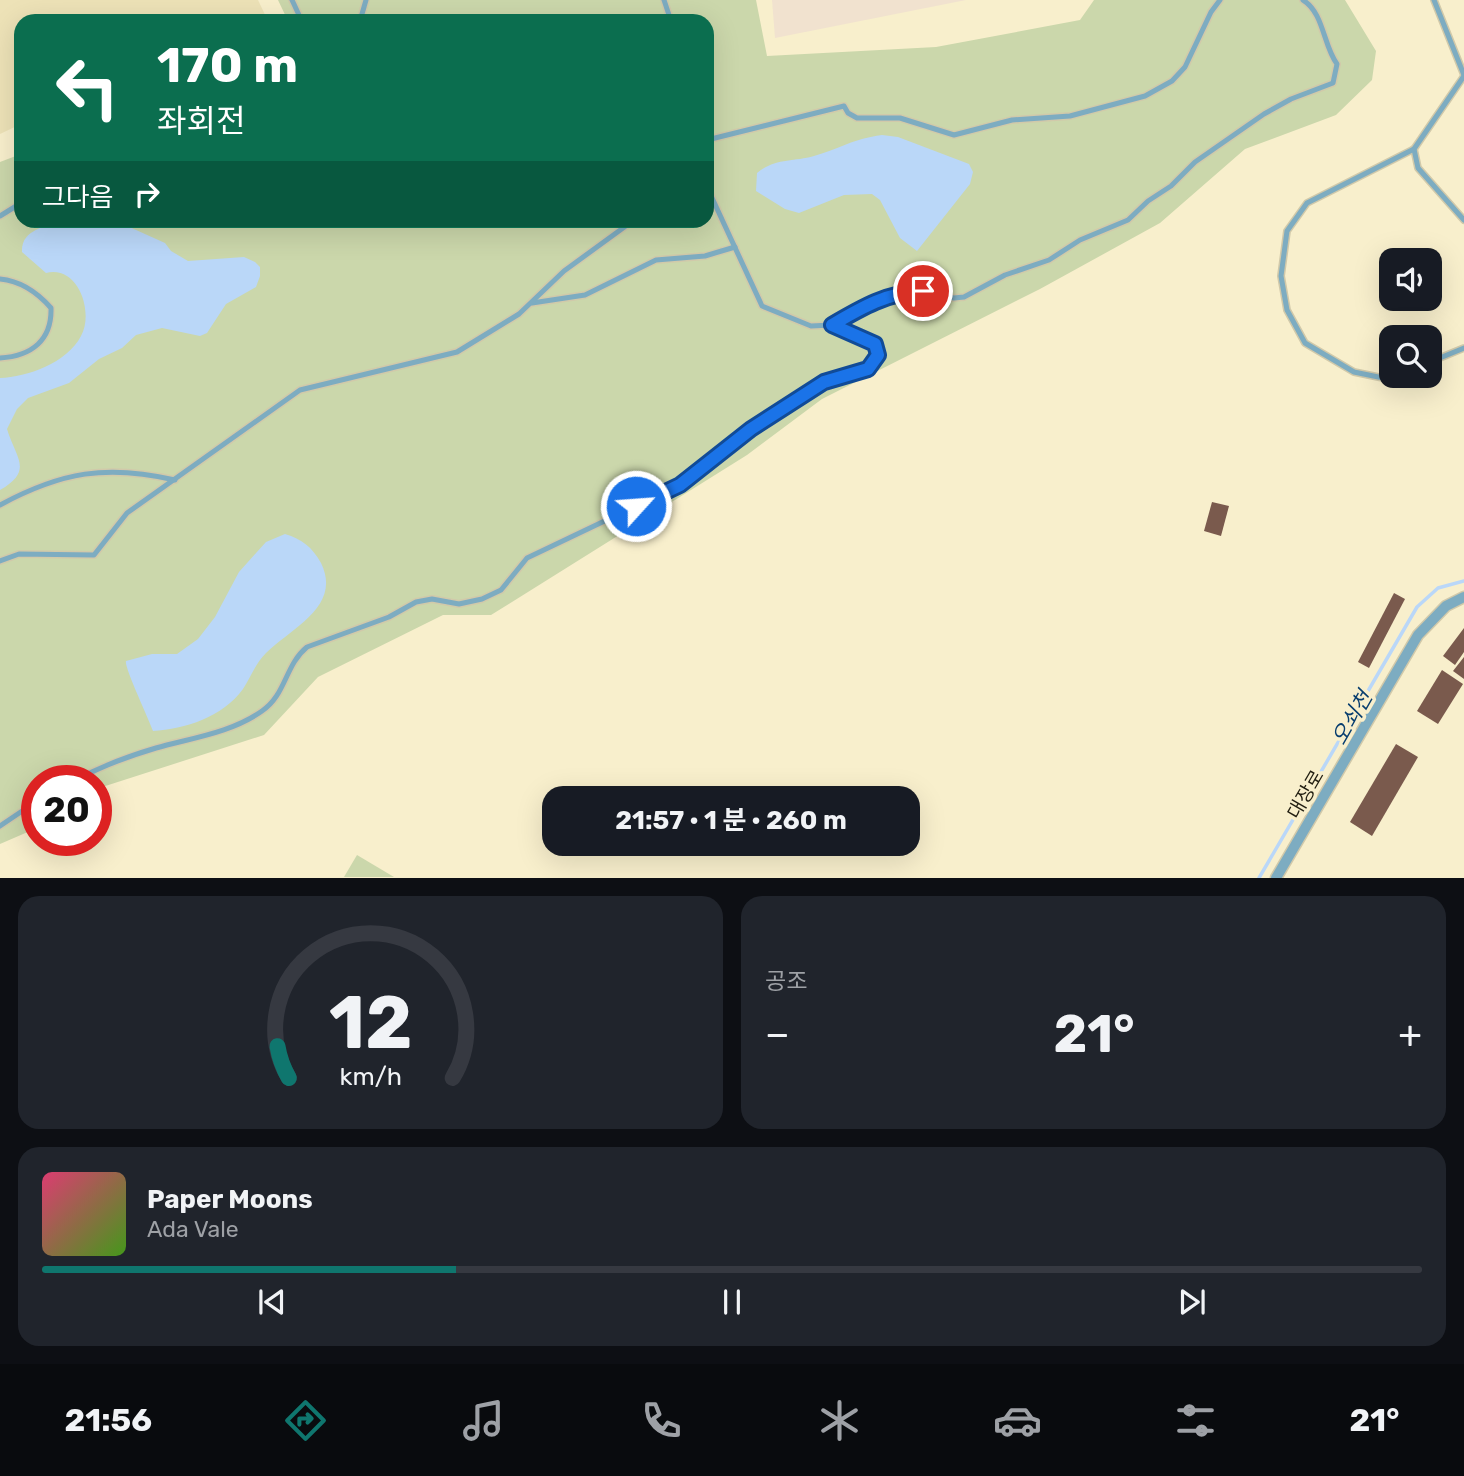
<!DOCTYPE html>
<html lang="ko">
<meta charset="utf-8">
<style>
:root{--surface:#171b24;--page:#20242c;--text:#f1f3f6;--muted:#9ea1a6;--line:#363941;--accent:#0f766e}
body{margin:0;font-family:Rubik,"Noto Sans KR",sans-serif;background:var(--page);color:var(--text);height:100vh;display:flex;flex-direction:column;font-size:26px;white-space:nowrap}
*{box-sizing:border-box;margin:0}
p{font-size:23px;color:var(--muted)}
.icon{flex:none;width:38px;height:38px;fill:none;stroke:currentColor;stroke-width:2;stroke-linecap:round;stroke-linejoin:round}
.map{position:relative;height:878px;overflow:hidden}
.panel{display:flex;flex-direction:column;gap:18px;padding:18px;background:#0d0f14;flex:1}
.panel>*{flex:none}
.guide{position:absolute;left:14px;top:14px;width:700px;height:214px;border-radius:21px;box-shadow:0 7px 28px #0002;background:#0b6e4f;color:#fff;overflow:hidden}
.controls{position:absolute;left:1379px;top:248px;display:grid;gap:14px}
.controls a{display:grid;place-items:center;width:63px;height:63px;border-radius:14px;background:var(--surface);box-shadow:0 7px 28px #0002;font-size:35px}
.speed{position:absolute;left:21px;top:765px;display:flex;gap:14px;font-size:35px;font-weight:700;text-align:center}
.speed>*{display:grid;place-content:center;width:91px;height:91px;border-radius:50%;background:var(--surface);box-shadow:0 7px 28px #0002;line-height:1}
.speed .limit{border:10px solid #d22;background:#fff;color:#111}
.pin{position:absolute;display:grid;place-items:center;width:60px;height:60px;color:#fff;margin:-30px;border:4px solid #fff;border-radius:50%;box-shadow:0 2px 7px #0007}
.me{position:absolute;width:77px;margin:-38px;rotate:64deg;stroke-linejoin:round;filter:drop-shadow(0 0 5px #0008)}
.turn{display:flex;align-items:center;gap:24px;height:147px;padding:0 28px;font-size:32px}
.turn .icon{width:91px;height:91px;stroke-width:2.5}
.turn b{display:block;font-size:49px;line-height:60px}
.then{display:flex;align-items:center;height:66px;padding:0 28px;background:#0003;gap:14px;font-size:26px}
.big{font-size:52px;font-weight:700;line-height:1.1}
.panel .tile{flex:1;display:flex;flex-direction:column;justify-content:center;gap:10px;min-width:0;padding:0 24px;border-radius:21px;background:var(--page)}
.panel .dial{align-items:center;gap:0}
.dial svg{height:182px;overflow:visible;fill:none;stroke:var(--line);stroke-width:7;stroke-linecap:round;text-anchor:middle}
.dial text{fill:var(--text);stroke:none}
.song{display:flex;align-items:center;gap:21px}
.cover{width:84px;height:84px;border-radius:10px;background:linear-gradient(135deg,hsl(340 70% 55%),hsl(100 70% 35%))}
.played{height:7px;border-radius:4px;background:linear-gradient(90deg,var(--accent) 30%,var(--line) 30%)}
.keys{display:flex;justify-content:space-around;direction:ltr}
.heat{display:flex;justify-content:space-between;align-items:center;font-size:38px;direction:ltr}
.panel .tiles{flex:1;display:grid;gap:18px;grid-template-columns:1fr 1fr}
.tile:last-child{grid-column:span 2}
.trip{position:absolute;left:542px;top:786px;width:378px;height:70px;border-radius:21px;background:var(--surface);box-shadow:0 7px 28px #0002;font-weight:700;line-height:70px;text-align:center}
.menu{display:flex;height:112px;justify-content:space-around;align-items:center;background:#090b0e;color:var(--muted)}
.menu .icon{width:49px;height:49px}
.menu .current{color:var(--accent)}
.menu b{font-size:32px;color:var(--text)}
.map>svg:first-child{display:block}
.commercial{fill:#f1e2cf}
.built{fill:#ede2b7}
.green{fill:#cbd7ab}
.water{fill:#bad7f8}
.lines{fill:none;stroke-linecap:round;stroke-linejoin:round}
.stream{stroke:#bad7f8;stroke-width:3.5}
.building{fill:#7a5a4d}
.lane-casing{stroke:#d1c9aa;stroke-width:8}
.street-casing{stroke:#d1c9aa;stroke-width:13}
.lane{stroke:#7dacc1;stroke-width:5}
.street{stroke:#7dacc1;stroke-width:10}
.route-casing{stroke:#114b97;stroke-width:18}
.route{stroke:#1a73e8;stroke-width:12}
.labels{text-anchor:middle;stroke-width:7;stroke-linejoin:round;paint-order:stroke}
.street-label{font-size:19px;fill:#211e11;stroke:#f8efcc}
.water-label{font-size:21px;font-style:italic;fill:#073d6e;stroke:#f8efcc}
</style>
<div class="map">
<svg width="1464" height="878" viewBox="0 0 1464 878">
<rect width="100%" height="100%" fill="#f8efcc"/>
<polygon class="commercial" points="772,0 966,0 775,38"/>
<polygon class="built" points="0,0 258,0 268,21 21,21 21,124 0,134"/>
<g class="green">
<polygon points="278,0 756,0 767,56 936,47 1080,20 1094,0 1345,0 1376,51 1372,80 1336,115 1245,149 1160,223 1040,289 822,399 747,455 491,615 443,615 318,677 264,735 96,789 96,780 37,780 37,828 0,844 0,162 21,154 21,220 707,220 707,21 288,21"/>
<polygon points="357,855 394,877 344,877"/>
</g>
<g class="water">
<path d="M882 135 898 137 969 164 973 172 970 184 917 251 900 238 880 200 872 194 844 195 799 213 785 209 756 191 757 173C775 158 793 162 814 156 841 148 853 139 882 135Z"/>
<path d="M63 220 116 221 165 243 171 251 188 261 244 257 255 262 260 267V276L256 287 226 304 207 333 200 336 162 328 136 335 122 348 99 359 69 383 28 398 17 409 7 429C16 459 34 470 0 490V378C27 377 67 363 81 336 94 313 79 265 46 273L22 252C21 229 46 227 63 220Z"/>
<path d="M285 534C302 539 312 547 321 563 342 606 293 627 266 653 255 664 251 677 243 689 223 717 185 729 153 731 149 719 124 667 126 661L152 654H177L198 639 215 617 239 572 266 542Z"/>
</g>
<g class="lines">
<polyline class="stream" points="1259,878 1417,607 1438,588 1464,581"/>
</g>
<g class="building">
<polygon points="1212,502 1229,506 1221,536 1204,531"/>
<polygon points="1394,593 1405,599 1369,668 1358,662"/>
<polygon points="1464,628 1464,652 1455,665 1443,656"/>
<polygon points="1464,657 1464,679 1453,671"/>
<polygon points="1442,670 1463,684 1438,724 1417,711"/>
<polygon points="1396,744 1418,757 1372,836 1350,822"/>
</g>
<g class="lines">
<defs>
<g id="lane">
<polyline points="292,0 299,15"/>
<polyline points="664,0 671,21"/>
<polyline points="1434,0 1464,75"/>
<polyline points="360,21 366,0"/>
<polyline points="644,21 647,21"/>
<polyline points="707,140 844,106 848,113 857,118 900,118 954,135 1012,120 1070,116 1145,96 1172,81 1185,67 1211,12 1220,0"/>
<polyline points="1414,149 1418,168 1464,220"/>
<path d="M707 187 762 306 811 326 832 325 872 301 909 291 954 298 964 297 1005 275 1049 260 1080 240 1128 220 1148 201 1171 186 1195 162 1264 114 1291 99 1333 83 1337 64C1323 45 1324 13 1303 0"/>
<polyline points="0,216 21,203"/>
<path d="M0 279C21 281 37 292 51 308 52 340 32 356 0 358"/>
<polyline points="532,303 585,295 656,260 705,256 735,247"/>
<polyline points="1430,362 1464,348"/>
<polyline points="1396,376 1388,379 1354,372 1305,343 1287,310 1281,276 1287,231 1307,203 1414,149 1464,76"/>
<path d="M0 505C61 472 107 464 175 480"/>
<polyline points="0,561 19,554 94,555 127,513 300,390 457,352 519,314 564,271 634,220"/>
<path d="M76 780C100 767 129 756 156 748 191 738 231 733 262 711 286 695 285 665 307 647L389 617 416 602 432 599 459 604 482 599 501 590 527 558 680 485 751 430 824 382 855 374 875 363 878 355 875 344 832 325"/>
<polyline points="0,826 37,801"/>
</g>
<polyline id="street" points="1276,878 1418,635 1446,606 1464,597"/>
</defs>
<use href="#lane" class="lane-casing"/>
<use href="#street" class="street-casing"/>
<use href="#lane" class="lane"/>
<use href="#street" class="street"/>
</g>
<g class="lines">
<defs>
<path id="route" d="M636 506 680 485 751 429 824 382 868 369 878 355 875 344 832 325C861 308 888 292 923 291"/>
</defs>
<use href="#route" class="route-casing"/>
<use href="#route" class="route"/>
</g>
<g class="labels">
<g class="street-label">
<text transform="translate(1305 794) rotate(-60)" y="7">대장로</text>
</g>
<g class="water-label">
<text transform="translate(1352 718) rotate(-60)" y="7">오쇠천</text>
</g>
</g>
</svg>
<div class="controls">
<a><svg class="icon" aria-label="sound" viewBox="0 0 24 24"><path d="M4 9h4l5-4v14l-5-4H4zM17 9q2 3 0 6"/></svg></a>
<a><svg class="icon" aria-label="search" viewBox="0 0 24 24"><circle cx="10" cy="10" r="6"/><path d="M15 15l6 6"/></svg></a>
</div>
<div class="speed"><div class="limit">20</div></div>
<div class="pin" style="left:923px;top:291px;background:#d93025"><svg class="icon" aria-label="arrive" viewBox="0 0 24 24"><path d="M6 21V4h12l-3 4 3 4H6"/></svg></div>
<svg class="me" style="left:636px;top:506px" viewBox="-20 -20 40 40"><circle r="17" fill="#1a73e8" stroke="#fff" stroke-width="3"/><path d="M0-11L8 9 0 5-8 9z" fill="#fff"/></svg>
<div class="trip">21:57 · 1 분 · 260 m</div>
<div class="guide">
<div class="turn"><svg class="icon" aria-label="left" viewBox="0 0 24 24"><path d="M17 20v-9H6M10 6l-5 5 5 5"/></svg><div><b>170 m</b>좌회전</div></div>
<div class="then">그다음<svg class="icon" aria-label="right" viewBox="0 0 24 24"><path d="M7 20v-9h11M14 6l5 5-5 5"/></svg></div>
</div>
</div>
<section class="panel">
<div class="tiles">
<div class="tile dial"><svg viewBox="0 0 100 80">
<path d="M14 69A42 42 0 1 1 86 69"/>
<path d="M14 69A42 42 0 0 1 9 55" stroke="#0f766e"/>
<text x="50" y="56" font-size="32" font-weight="700">12</text>
<text x="50" y="72" font-size="11">km/h</text>
</svg></div>
<div class="tile"><p>공조</p>
<div class="heat"><a>−</a><b class="big">21°</b><a>+</a></div>
</div>
<div class="tile">
<div class="song"><i class="cover"></i><div><b>Paper Moons</b><p>Ada Vale</p></div></div>
<div class="played"></div>
<div class="keys"><svg class="icon" aria-label="previous" viewBox="0 0 24 24"><path d="M18 5L8 12l10 7zM5 5v14"/></svg><svg class="icon" aria-label="pause" viewBox="0 0 24 24"><path d="M8 5v14M16 5v14"/></svg><svg class="icon" aria-label="next" viewBox="0 0 24 24"><path d="M6 5l10 7-10 7zM19 5v14"/></svg></div>
</div>
</div>
</section>
<nav class="menu">
<b>21:56</b>
<svg class="icon current" aria-label="directions" viewBox="0 0 24 24"><path d="M12 3l9 9-9 9-9-9zM9 14v-3h6M13 9l2 2-2 2"/></svg>
<svg class="icon" aria-label="music" viewBox="0 0 24 24"><path d="M9 18V5l10-2v13"/><circle cx="6" cy="18" r="3"/><circle cx="16" cy="16" r="3"/></svg>
<svg class="icon" aria-label="phone" viewBox="0 0 24 24"><path d="M5 4h4l2 5-3 2q2 4 5 5l2-3 5 2v4C11 20 4 13 5 4z"/></svg>
<svg class="icon" aria-label="climate" viewBox="0 0 24 24"><path d="M12 3v18M4 7l16 10M4 17L20 7"/></svg>
<svg class="icon" aria-label="car" viewBox="0 0 24 24"><path d="M5 17H2v-5l4-1 3-4h7l3 4 3 1v5h-3M9 17h6M6 11h13"/><circle cx="7" cy="17" r="2"/><circle cx="17" cy="17" r="2"/></svg>
<svg class="icon" aria-label="filters" viewBox="0 0 24 24"><path d="M4 7h16M4 17h16"/><circle cx="9" cy="7" r="2"/><circle cx="15" cy="17" r="2"/></svg>
<b>21°</b>
</nav>
